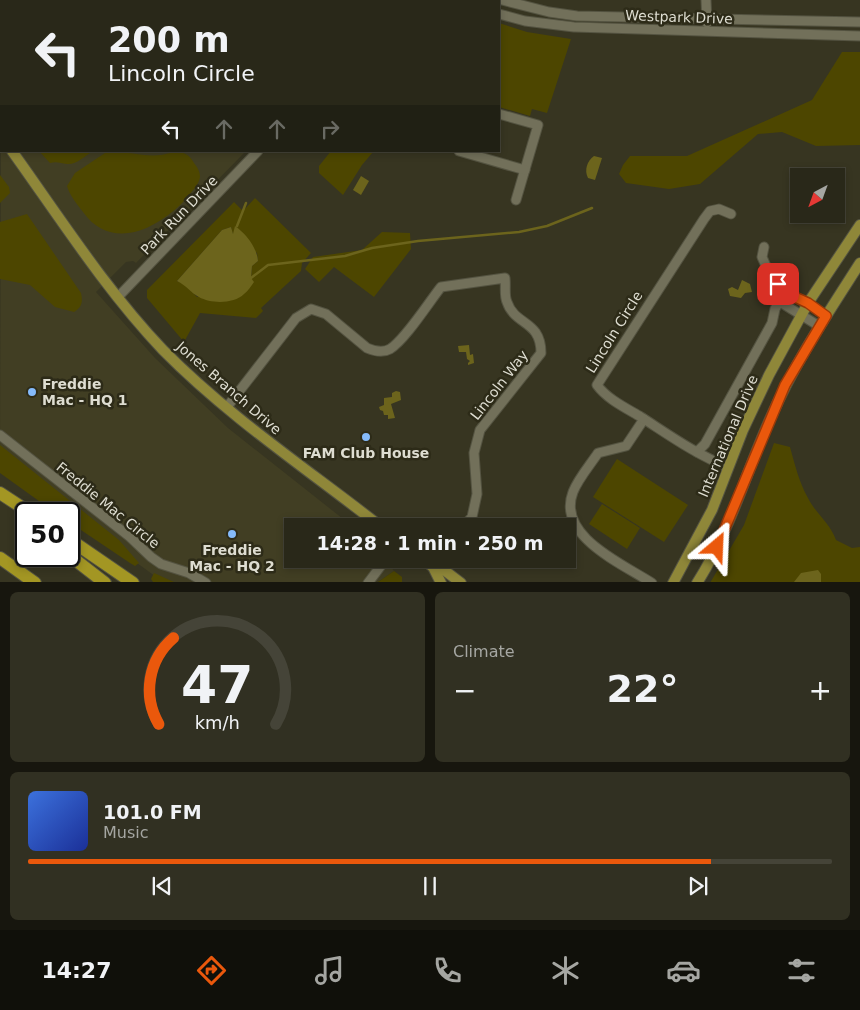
<!DOCTYPE html>
<meta charset="utf-8">
<style>
:root{--surface:#292819;--page:#313022;--text:#f1f3f6;--muted:#a5a6a2;--line:#454438;--accent:#ea580c}
body{margin:0;font-family:"DejaVu Sans",sans-serif;background:var(--page);color:var(--text);height:100vh;display:flex;flex-direction:column;font-size:19px;white-space:nowrap}
*{box-sizing:border-box;margin:0}
p{font-size:16px;color:var(--muted)}
.icon{flex:none;width:28px;height:28px;fill:none;stroke:currentColor;stroke-width:2;stroke-linecap:round;stroke-linejoin:round}
.map{position:relative;height:582px;overflow:hidden}
.details{display:flex;flex-direction:column;gap:10px;padding:10px;background:#17160e;flex:1}
.details>*{flex:none}
.guide{position:absolute;left:0px;top:0px;width:500px;height:152px;box-shadow:0 2px 8px #0003,0 0 0 1px var(--line);background:#292819;color:var(--text);overflow:hidden}
.needle{width:32px;rotate:221deg}
.buttons{position:absolute;left:790px;top:168px;display:grid;gap:10px}
.buttons a{display:grid;place-items:center;width:55px;height:55px;border-radius:0px;background:var(--surface);box-shadow:0 2px 8px #0003,0 0 0 1px var(--line);font-size:25px}
.speed{position:absolute;left:15px;top:502px;display:flex;gap:10px;font-size:25px;font-weight:700;text-align:center}
.speed>*{display:grid;place-content:center;width:65px;height:65px;border-radius:50%;background:var(--surface);box-shadow:0 2px 8px #0003,0 0 0 1px var(--line);line-height:1}
.speed .limit{border:2px solid #111;border-radius:8px;background:#fff;color:#111}
.pin{position:absolute;display:grid;place-items:center;width:42px;height:42px;color:#fff;margin:-21px;border-radius:10px;box-shadow:0 2px 8px #0006}
.me{position:absolute;width:55px;margin:-28px;rotate:26deg;stroke-linejoin:round;filter:drop-shadow(0 0 4px #0008)}
.turn{display:flex;align-items:center;gap:18px;height:105px;padding:0 25px;font-size:22px}
.turn .icon{width:65px;height:65px;stroke-width:2.5}
.turn b{display:block;font-size:35px;line-height:42px}
.lanes{display:flex;align-items:center;height:48px;padding:0 25px;background:#0003;justify-content:center;gap:25px;direction:ltr}
.lanes .off{opacity:.35}
.big{font-size:38px;font-weight:700;line-height:1.1}
.details .widget{flex:1;display:flex;flex-direction:column;justify-content:center;gap:8px;min-width:0;padding:0 18px;border-radius:8px;background:var(--page)}
.details .dial{align-items:center;gap:0}
.dial svg{height:130px;overflow:visible;fill:none;stroke:var(--line);stroke-width:7;stroke-linecap:round;text-anchor:middle}
.dial text{fill:var(--text);stroke:none}
.song{display:flex;align-items:center;gap:15px}
.cover{width:60px;height:60px;border-radius:8px;background:linear-gradient(135deg,hsl(220 70% 55%),hsl(230 70% 35%))}
.played{height:5px;border-radius:2px;background:linear-gradient(90deg,var(--accent) 85%,var(--line) 85%)}
.keys{display:flex;justify-content:space-around;direction:ltr}
.heat{display:flex;justify-content:space-between;align-items:center;font-size:28px;direction:ltr}
.details .tiles{flex:1;display:grid;gap:10px;grid-template-columns:1fr 1fr}
.widget:last-child{grid-column:span 2}
.trip{position:absolute;left:284px;top:518px;width:292px;height:50px;border-radius:0px;background:var(--surface);box-shadow:0 2px 8px #0003,0 0 0 1px var(--line);font-weight:700;line-height:50px;text-align:center}
.dock{display:flex;height:80px;justify-content:space-around;align-items:center;background:#10100a;color:var(--muted)}
.dock .icon{width:35px;height:35px}
.dock .on{color:var(--accent)}
.dock b{font-size:22px;color:var(--text)}
.map>svg:first-child{display:block}
.built{fill:#413e23}
.green{fill:#4d4600;fill-rule:evenodd}
.water{fill:#6c641c}
.lines{fill:none;stroke-linecap:round;stroke-linejoin:round}
.stream{stroke:#6c641c;stroke-width:2.5}
.minor-casing{stroke:#545341;stroke-width:11}
.major-casing{stroke:#545341;stroke-width:12}
.highway-casing{stroke:#545341;stroke-width:14}
.minor{stroke:#72705a;stroke-width:9}
.major{stroke:#8f8739;stroke-width:10}
.highway{stroke:#a39623;stroke-width:12}
.route-casing{stroke:#983908;stroke-width:12}
.route{stroke:#ea580c;stroke-width:9}
.poi-dot{fill:#85bbfb;stroke:#2d2b18;stroke-width:2}
.labels{text-anchor:middle;stroke-width:5;stroke-linejoin:round;paint-order:stroke}
.street-label{font-size:14px;fill:#deddd1;stroke:#2d2b18}
.poi-label{font-size:14px;font-weight:bold;fill:#deddd1;stroke:#2d2b18}
</style>
<div class="map">
<svg width="860" height="583" viewBox="0 0 860 583">
<rect width="100%" height="100%" fill="#373521"/>
<g class="built">
<polygon points="67,0 357,0 67,1"/>
<polygon points="1,131 1,151 246,151 136,263 133,261 126,262 96,292 155,358 228,428 352,526 292,526 292,559 385,559 394,571 378,582 163,582 0,463"/>
</g>
<g class="green">
<polygon points="0,0 60,0 1,1 1,96"/>
<polygon points="499,23 527,32 571,39 547,113 532,109 530,116 499,107"/>
<polygon points="842,52 860,52 860,145 816,146 782,132 758,134 700,184 669,189 626,183 619,174 623,165 630,156 687,156 812,100"/>
<path d="M39 151H93C85 156 76 165 67 164 60 163 57 161 50 163Z"/>
<path d="M108 151C126 151 143 157 161 155 168 154 176 150 183 153 189 155 191 158 194 163 197 167 200 171 200 177 199 185 191 192 186 199 159 228 112 253 83 212 77 204 70 196 67 186L75 173Z"/>
<polygon points="331,151 373,152 362,165 343,195 319,173 319,166"/>
<polygon points="0,175 9,187 10,193 0,203"/>
<path d="M255 198 311 253 302 263 301 271 261 308 263 311 256 318 200 313 184 342 147 298V290L234 202 243 211ZM231 227 233 235 257 253 258 261 252 266 251 278 197 297 186 285 177 281 222 230Z"/>
<path d="M27 214 81 293C83 302 82 307 74 312L55 307 30 285 0 279V222Z"/>
<polygon points="382,232 410,233 411,249 374,297 334,267 319,282 305,269 313,257 362,250"/>
<path d="M774 443 790 447C795 465 799 482 808 498 816 514 830 523 836 540L852 548 860 547V582L710 583 744 525Z"/>
<polygon points="0,445 119,540 139,563 135,566 130,563 69,522 69,514 57,514 0,473"/>
<polygon points="617,459 688,505 664,542 593,497"/>
<polygon points="602,504 640,528 627,549 589,524"/>
<polygon points="394,571 402,577 402,582 378,582"/>
<polygon points="154,573 174,582 153,582 151,579"/>
</g>
<g class="water">
<path d="M594 156 602 158 595 180 588 178C584 170 587 161 594 156Z"/>
<polygon points="361,176 369,181 361,195 353,190"/>
<path d="M235 226C245 233 257 247 258 261L252 266 251 278 254 282C251 286 248 291 244 294 234 304 211 304 199 297 191 293 186 285 177 281L222 230 231 227 233 234Z"/>
<polygon points="742,280 750,284 752,292 745,293 741,298 730,296 728,289 732,287 738,290"/>
<polygon points="469,345 470,355 473,354 474,363 468,365 468,363 470,361 467,359 466,352 459,352 458,346"/>
<polygon points="396,391 400,392 401,400 391,404 395,418 388,419 388,415 384,415 383,411 380,410 379,407 384,405 384,398 392,397 392,393"/>
<polygon points="818,570 821,574 821,582 794,582 801,573"/>
</g>
<g class="lines">
<g class="stream">
<polyline points="237,226 246,203"/>
<polyline points="251,278 268,265 345,256 372,248 418,241 519,232 547,226 592,208"/>
</g>
<defs>
<g id="minor">
<polyline points="466,0 468,1"/>
<polyline points="502,0 549,12 577,16 860,22"/>
<polyline points="706,0 707,23"/>
<polyline points="369,1 370,0"/>
<polyline points="499,14 525,21 574,27 860,36"/>
<polyline points="499,114 538,125 516,200"/>
<polyline points="459,151 525,170"/>
<polyline points="764,247 762,257 766,266 784,293 808,303 826,316"/>
<polyline points="118,297 258,151"/>
<polyline points="780,302 819,326"/>
<path d="M227 407 296 318 311 309 326 314 367 348C374 351 383 353 390 349 405 340 429 302 441 287L505 278C506 286 504 296 507 302 515 326 541 320 541 353L480 430 474 453 477 494 472 517 464 526"/>
<path d="M644 419 626 446 598 453C590 465 578 479 573 492 556 536 623 564 652 583"/>
<polyline points="0,435 130,537 151,557 161,564 189,573 206,583"/>
<polyline points="697,452 705,444 772,323 775,309 784,293"/>
<path d="M728 467C697 455 669 435 641 417 626 408 607 399 597 385L704 219 710 211 719 209 731 214"/>
<polyline points="433,567 439,559"/>
<polyline points="368,583 386,559"/>
</g>
<g id="major">
<polyline points="0,134 1,136"/>
<path d="M12 151C60 218 106 290 163 350 228 416 307 469 380 526"/>
<polyline points="422,559 433,567 444,570 461,583"/>
<polyline points="433,567 441,583"/>
<polyline points="673,583 712,510 743,430 769,375 808,303 860,225"/>
<path d="M697 583C730 531 746 472 771 417 795 362 828 313 860 263"/>
</g>
<g id="highway">
<polyline points="0,493 32,514"/>
<polyline points="69,539 133,583"/>
<polyline points="69,555 105,583"/>
<polyline points="0,558 35,583"/>
</g>
</defs>
<use href="#minor" class="minor-casing"/>
<use href="#major" class="major-casing"/>
<use href="#highway" class="highway-casing"/>
<use href="#minor" class="minor"/>
<use href="#major" class="major"/>
<use href="#highway" class="highway"/>
</g>
<g class="lines">
<defs>
<polyline id="route" points="717,547 785,385 826,316 808,303 784,292 778,284"/>
</defs>
<use href="#route" class="route-casing"/>
<use href="#route" class="route"/>
</g>
<g class="poi-dot">
<circle cx="32" cy="392" r="5"/>
<circle cx="366" cy="437" r="5"/>
<circle cx="232" cy="534" r="5"/>
</g>
<g class="labels">
<g class="street-label">
<text transform="translate(679 17) rotate(2)" y="5">Westpark Drive</text>
<text transform="translate(179 215) rotate(-46)" y="5">Park Run Drive</text>
<text transform="translate(614 332) rotate(-58)" y="5">Lincoln Circle</text>
<text transform="translate(499 385) rotate(-52)" y="5">Lincoln Way</text>
<text transform="translate(229 388) rotate(41)" y="5">Jones Branch Drive</text>
<text transform="translate(728 436) rotate(-67)" y="5">International Drive</text>
<text transform="translate(108 505) rotate(39)" y="5">Freddie Mac Circle</text>
</g>
<g class="poi-label">
<text x="42" y="389" text-anchor="start">Freddie<tspan x="42" dy="16">Mac - HQ 1</tspan></text>
<text x="366" y="458">FAM Club House</text>
<text x="232" y="555">Freddie<tspan x="232" dy="16">Mac - HQ 2</tspan></text>
</g>
</g>
</svg>
<div class="buttons">
<a><svg class="needle" viewBox="-14 -14 28 28"><path d="M0-13l5 13h-10z" fill="#e53935"/><path d="M0 13l5-13h-10z" fill="#a5a6a2"/></svg></a>
</div>
<div class="speed"><div class="limit">50</div></div>
<div class="pin" style="left:778px;top:284px;background:#d93025"><svg class="icon" aria-label="arrive" viewBox="0 0 24 24"><path d="M6 21V4h12l-3 4 3 4H6"/></svg></div>
<svg class="me" style="left:717px;top:547px" viewBox="-20 -20 40 40"><path d="M0-17L14 15 0 8-14 15z" fill="#ea580c" stroke="#fff" stroke-width="4"/></svg>
<div class="trip">14:28 · 1 min · 250 m</div>
<div class="guide">
<div class="turn"><svg class="icon" aria-label="left" viewBox="0 0 24 24"><path d="M17 20v-9H6M10 6l-5 5 5 5"/></svg><div><b>200 m</b>Lincoln Circle</div></div>
<div class="lanes"><svg class="icon" aria-label="left" viewBox="0 0 24 24"><path d="M17 20v-9H6M10 6l-5 5 5 5"/></svg><svg class="icon off" aria-label="ahead" viewBox="0 0 24 24"><path d="M12 20V5M6 11l6-6 6 6"/></svg><svg class="icon off" aria-label="ahead" viewBox="0 0 24 24"><path d="M12 20V5M6 11l6-6 6 6"/></svg><svg class="icon off" aria-label="right" viewBox="0 0 24 24"><path d="M7 20v-9h11M14 6l5 5-5 5"/></svg></div>
</div>
</div>
<section class="details">
<div class="tiles">
<div class="widget dial"><svg viewBox="0 0 100 80">
<path d="M14 69A42 42 0 1 1 86 69"/>
<path d="M14 69A42 42 0 0 1 23 16" stroke="#ea580c"/>
<text x="50" y="56" font-size="32" font-weight="700">47</text>
<text x="50" y="72" font-size="11">km/h</text>
</svg></div>
<div class="widget"><p>Climate</p>
<div class="heat"><a>−</a><b class="big">22°</b><a>+</a></div>
</div>
<div class="widget">
<div class="song"><i class="cover"></i><div><b>101.0 FM</b><p>Music</p></div></div>
<div class="played"></div>
<div class="keys"><svg class="icon" aria-label="previous" viewBox="0 0 24 24"><path d="M18 5L8 12l10 7zM5 5v14"/></svg><svg class="icon" aria-label="pause" viewBox="0 0 24 24"><path d="M8 5v14M16 5v14"/></svg><svg class="icon" aria-label="next" viewBox="0 0 24 24"><path d="M6 5l10 7-10 7zM19 5v14"/></svg></div>
</div>
</div>
</section>
<nav class="dock">
<b>14:27</b>
<svg class="icon on" aria-label="directions" viewBox="0 0 24 24"><path d="M12 3l9 9-9 9-9-9zM9 14v-3h6M13 9l2 2-2 2"/></svg>
<svg class="icon" aria-label="music" viewBox="0 0 24 24"><path d="M9 18V5l10-2v13"/><circle cx="6" cy="18" r="3"/><circle cx="16" cy="16" r="3"/></svg>
<svg class="icon" aria-label="phone" viewBox="0 0 24 24"><path d="M5 4h4l2 5-3 2q2 4 5 5l2-3 5 2v4C11 20 4 13 5 4z"/></svg>
<svg class="icon" aria-label="climate" viewBox="0 0 24 24"><path d="M12 3v18M4 7l16 10M4 17L20 7"/></svg>
<svg class="icon" aria-label="car" viewBox="0 0 24 24"><path d="M5 17H2v-5l4-1 3-4h7l3 4 3 1v5h-3M9 17h6M6 11h13"/><circle cx="7" cy="17" r="2"/><circle cx="17" cy="17" r="2"/></svg>
<svg class="icon" aria-label="filters" viewBox="0 0 24 24"><path d="M4 7h16M4 17h16"/><circle cx="9" cy="7" r="2"/><circle cx="15" cy="17" r="2"/></svg>
</nav>
